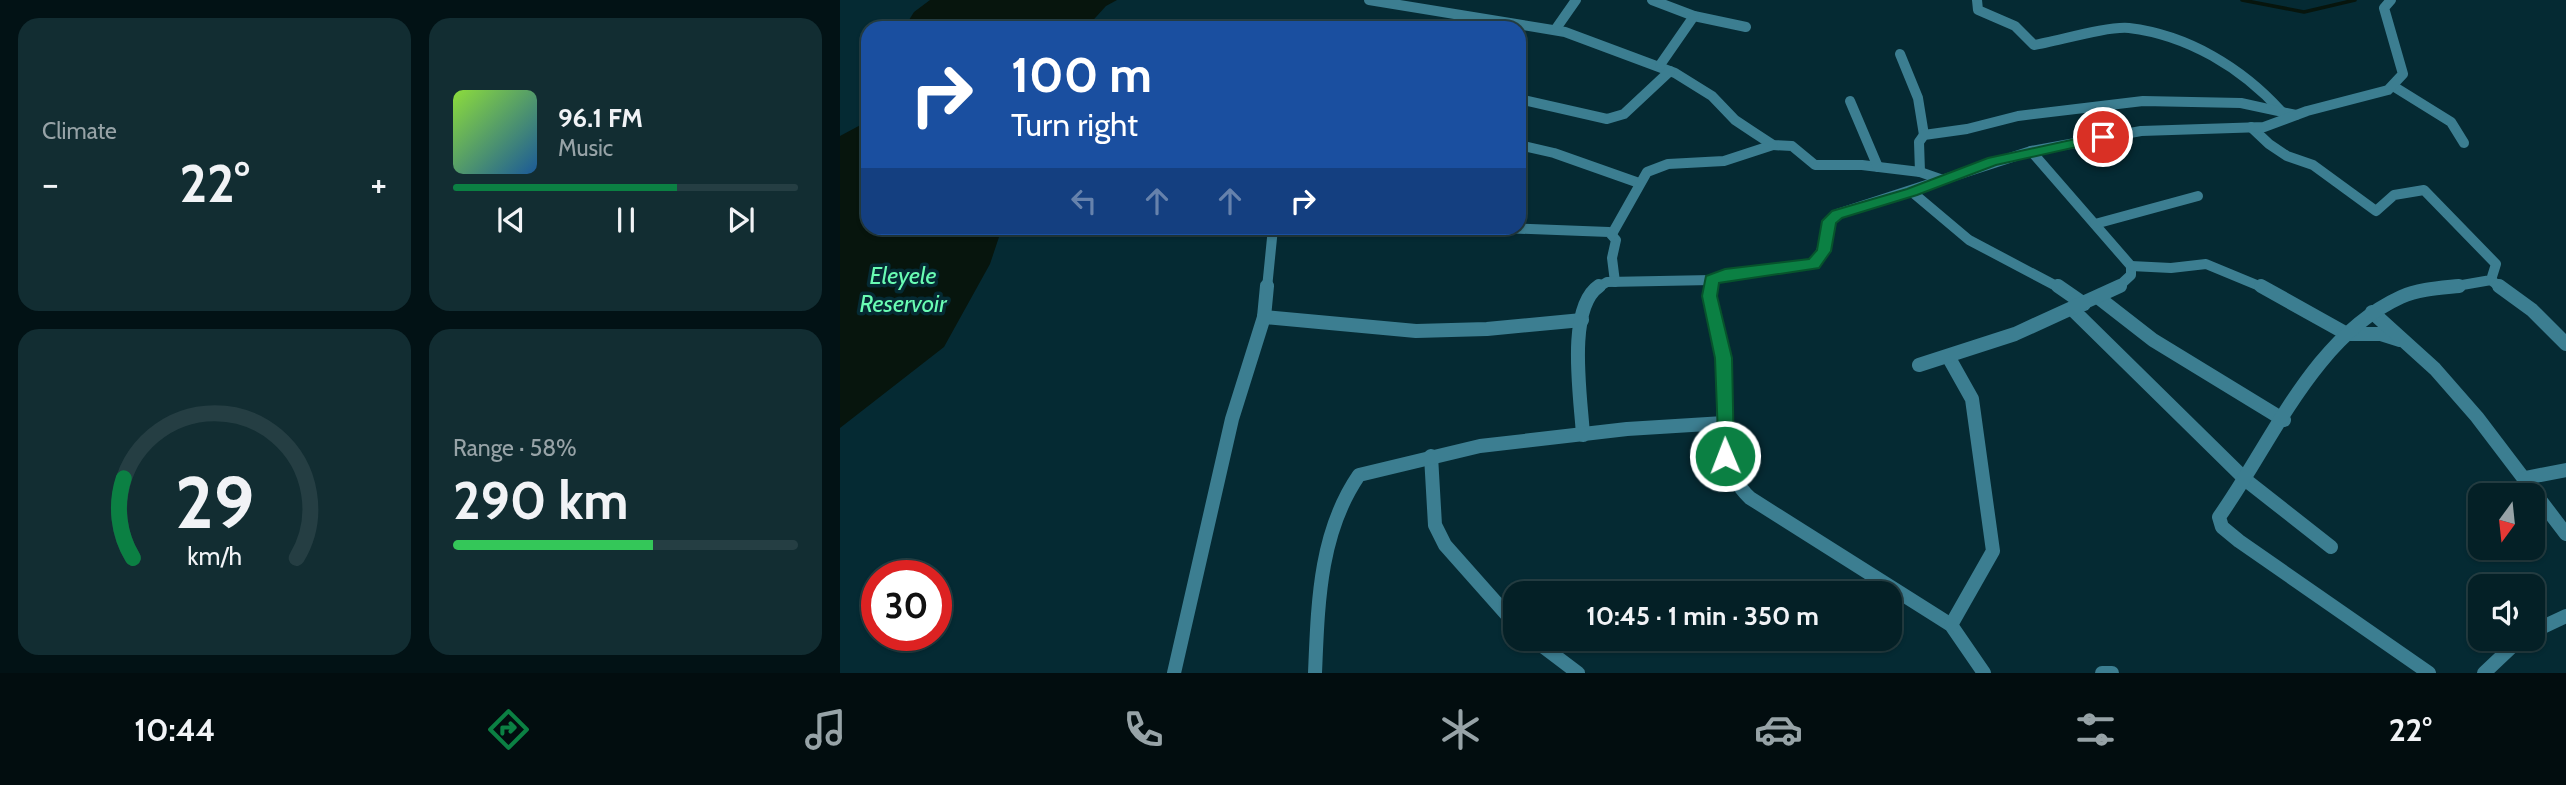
<!DOCTYPE html>
<meta charset="utf-8">
<style>
:root{--surface:#042026;--page:#122d32;--text:#f1f3f6;--muted:#97a3a7;--line:#253e43;--accent:#0b8043}
body{margin:0;font-family:Cabin,sans-serif;background:var(--page);color:var(--text);height:100vh;display:flex;flex-direction:column;font-size:26px;white-space:nowrap}
*{box-sizing:border-box;margin:0}
p{font-size:23px;color:var(--muted)}
.icon{flex:none;width:38px;height:38px;fill:none;stroke:currentColor;stroke-width:2;stroke-linecap:round;stroke-linejoin:round}
.map{position:relative;flex:1;overflow:hidden}
.details{display:flex;flex-direction:column;gap:18px;padding:18px;background:#021215;width:840px}
.details>*{flex:none}
.top-card{position:absolute;left:21px;top:21px;width:665px;height:214px;border-radius:21px;box-shadow:0 2px 5px #0004,0 0 0 2px var(--line);background:#1a4fa0;color:#fff;overflow:hidden}
.needle{width:46px;rotate:195deg}
.controls{position:absolute;left:1628px;top:483px;display:grid;gap:14px}
.controls a{display:grid;place-items:center;width:77px;height:77px;border-radius:14px;background:var(--surface);box-shadow:0 2px 5px #0004,0 0 0 2px var(--line);font-size:35px}
.speed{position:absolute;left:21px;top:560px;display:flex;gap:14px;font-size:35px;font-weight:700;text-align:center}
.speed>*{display:grid;place-content:center;width:91px;height:91px;border-radius:50%;background:var(--surface);box-shadow:0 2px 5px #0004,0 0 0 2px var(--line);line-height:1}
.speed .limit{border:10px solid #d22;background:#fff;color:#111}
.pin{position:absolute;display:grid;place-items:center;width:60px;height:60px;color:#fff;margin:-30px;border:4px solid #fff;border-radius:50%;box-shadow:0 2px 7px #0007}
.me{position:absolute;width:77px;margin:-38px;rotate:359deg;stroke-linejoin:round;filter:drop-shadow(0 0 5px #0008)}
.turn{display:flex;align-items:center;gap:24px;height:147px;padding:0 35px;font-size:32px}
.turn .icon{width:91px;height:91px;stroke-width:2.5}
.turn b{display:block;font-size:49px;line-height:60px}
.lanes{display:flex;align-items:center;height:66px;padding:0 35px;background:#0003;justify-content:center;gap:35px;direction:ltr}
.lanes .off{opacity:.35}
.big{font-size:52px;font-weight:800;line-height:1.1}
.details .tile{flex:1;display:flex;flex-direction:column;justify-content:center;gap:10px;min-width:0;padding:0 24px;border-radius:21px;background:var(--page)}
.details .dial{align-items:center;gap:0}
.dial svg{height:182px;overflow:visible;fill:none;stroke:var(--line);stroke-width:7;stroke-linecap:round;text-anchor:middle}
.dial text{fill:var(--text);stroke:none}
.song{display:flex;align-items:center;gap:21px}
.cover{width:84px;height:84px;border-radius:10px;background:linear-gradient(135deg,hsl(90 70% 55%),hsl(210 70% 35%))}
.played{height:7px;border-radius:4px;background:linear-gradient(90deg,var(--accent) 65%,var(--line) 65%)}
.keys{display:flex;justify-content:space-around;direction:ltr}
.heat{display:flex;justify-content:space-between;align-items:center;font-size:38px;direction:ltr}
.charge{height:10px;border-radius:5px;background:linear-gradient(90deg,#34c759 58%,var(--line) 0)}
.details .tiles{flex:1;display:grid;gap:18px;grid-template-columns:repeat(2,1fr)}
.trip{position:absolute;left:663px;top:581px;width:399px;height:70px;border-radius:21px;background:var(--surface);box-shadow:0 2px 5px #0004,0 0 0 2px var(--line);font-weight:800;line-height:70px;text-align:center}
.menu{display:flex;height:112px;justify-content:space-around;align-items:center;background:#020d0f;color:var(--muted)}
.menu .icon{width:49px;height:49px}
.menu .on{color:var(--accent)}
.menu b{font-size:32px;color:var(--text)}
main{display:flex;flex:1;min-height:0}
.map>svg:first-child{display:block}
.water{fill:#07150d}
.lines{fill:none;stroke-linecap:round;stroke-linejoin:round}
.stream{stroke:#07150d;stroke-width:3.5}
.minor-far1{stroke:#3c7e91;stroke-width:10}
.minor{stroke:#3c7e91;stroke-width:14}
.route{fill:#0b8043;stroke:#07532c;stroke-width:2}
.labels{text-anchor:middle;stroke-width:7;stroke-linejoin:round;paint-order:stroke}
.water-label{font-size:24px;font-style:italic;fill:#69fcb3;stroke:#052a33}
</style>
<main>
<section class="details">
<div class="tiles">
<div class="tile"><p>Climate</p>
<div class="heat"><a>−</a><b class="big">22°</b><a>+</a></div>
</div>
<div class="tile">
<div class="song"><i class="cover"></i><div><b>96.1 FM</b><p>Music</p></div></div>
<div class="played"></div>
<div class="keys"><svg class="icon" aria-label="previous" viewBox="0 0 24 24"><path d="M18 5L8 12l10 7zM5 5v14"/></svg><svg class="icon" aria-label="pause" viewBox="0 0 24 24"><path d="M8 5v14M16 5v14"/></svg><svg class="icon" aria-label="next" viewBox="0 0 24 24"><path d="M6 5l10 7-10 7zM19 5v14"/></svg></div>
</div>
<div class="tile dial"><svg viewBox="0 0 100 80">
<path d="M14 69A42 42 0 1 1 86 69"/>
<path d="M14 69A42 42 0 0 1 10 34" stroke="#0b8043"/>
<text x="50" y="56" font-size="32" font-weight="700">29</text>
<text x="50" y="72" font-size="11">km/h</text>
</svg></div>
<div class="tile"><p>Range · 58%</p><b class="big">290 km</b><div class="charge"></div></div>
</div>
</section>
<div class="map">
<svg width="1726" height="673" viewBox="0 0 1726 673">
<rect width="100%" height="100%" fill="#052a33"/>
<g class="water">
<polygon points="90,0 277,0 266,6 246,28 64,28 74,12"/>
<polygon points="28,121 28,228 162,228 150,264 104,347 0,428 0,136"/>
</g>
<g class="lines">
<polyline class="stream" points="1402,0 1464,12 1515,0"/>
<g class="minor-far1">
<polyline points="529,0 725,32 835,73 872,96 895,120 913,132 933,145 952,146 975,165 1022,165 1080,172 1103,180"/>
<polyline points="812,0 854,16 906,27"/>
<path d="M1137 0 1138 10 1175 26 1194 45C1218 41 1267 26 1289 28 1348 35 1402 68 1441 111"/>
<polyline points="715,30 736,0"/>
<polyline points="1060,54 1078,98 1084,135"/>
<polyline points="820,65 854,16"/>
<polyline points="1553,86 1611,122 1624,143"/>
<polyline points="679,99 767,119 784,114 830,71"/>
<polyline points="1010,101 1038,167"/>
<polyline points="1411,127 1429,144 1447,156 1473,165 1536,211 1554,195 1584,190 1656,264 1651,280 1605,288"/>
<polyline points="679,145 714,153 799,183"/>
<polyline points="1191,151 1291,266 1291,275 1277,288"/>
<polyline points="1080,172 1079,142 1084,135 1127,129 1178,116 1303,101 1401,103 1456,115"/>
<polyline points="1072,192 1129,240 1220,288"/>
<polyline points="1255,224 1358,196"/>
<polyline points="484,228 575,228"/>
<polyline points="662,228 769,232 776,240 772,258 775,282"/>
<polyline points="772,234 807,172 828,164 884,161 933,145"/>
<polyline points="1291,266 1331,268 1366,264 1424,288"/>
<polyline points="1651,280 1661,288"/>
<polyline points="427,288 433,228"/>
<polyline points="757,288 767,282 872,280"/>
<path d="M871 288 872 280 885 274 974 264C988 246 983 226 997 214L1191 151 1301 131 1424 127 1467 111 1548 90 1563 74 1544 8 1551 0"/>
</g>
<g class="minor">
<path d="M871 286 870 296C874 317 881 339 883 360 887 406 872 463 910 498L1111 625 1144 673"/>
<polyline points="1218,286 1244,304"/>
<polyline points="1421,286 1507,334 1541,334 1560,340"/>
<polyline points="1659,286 1692,310 1726,344"/>
<polyline points="1259,298 1313,340 1444,420"/>
<polyline points="1232,309 1407,481 1491,547"/>
<polyline points="1532,312 1595,369 1637,417 1726,534"/>
<polyline points="424,317 576,331 647,329 742,320"/>
<polyline points="1109,358 1132,399 1153,551 1111,625"/>
<polyline points="1079,365 1175,334 1280,286"/>
<path d="M743 435C741 399 726 308 759 286"/>
<polyline points="591,456 595,525 605,545 676,625"/>
<polyline points="1685,478 1726,470"/>
<polyline points="1692,632 1726,616"/>
<polyline points="693,639 738,673"/>
<polyline points="334,673 392,419 424,317 427,286"/>
<path d="M475 673C478 604 479 533 519 475L640 446 787 429 884 423"/>
<polyline points="1262,673 1272,673"/>
<path d="M1589 673 1399 541 1382 527 1379 517C1432 443 1473 337 1561 297 1579 289 1600 288 1619 286"/>
<polyline points="1644,673 1680,639"/>
</g>
</g>
<polygon class="route" points="1263,133 1268,134 1268,140 1156,165 1077,195 1002,218 996,223 991,251 979,268 879,283 877,296 892,358 894,456 891,462 879,462 875,358 862,296 866,276 885,269 969,259 977,250 982,221 992,211 1067,189 1148,158"/>
<g class="labels">
<g class="water-label">
<text x="63" y="284">Eleyele<tspan x="63" dy="28">Reservoir</tspan></text>
</g>
</g>
</svg>
<div class="controls">
<a><svg class="needle" viewBox="-14 -14 28 28"><path d="M0-13l5 13h-10z" fill="#e53935"/><path d="M0 13l5-13h-10z" fill="#97a3a7"/></svg></a>
<a><svg class="icon" aria-label="sound" viewBox="0 0 24 24"><path d="M4 9h4l5-4v14l-5-4H4zM17 9q2 3 0 6"/></svg></a>
</div>
<div class="speed"><div class="limit">30</div></div>
<div class="pin" style="left:1263px;top:137px;background:#d93025"><svg class="icon" aria-label="arrive" viewBox="0 0 24 24"><path d="M6 21V4h12l-3 4 3 4H6"/></svg></div>
<svg class="me" style="left:885px;top:456px" viewBox="-20 -20 40 40"><circle r="17" fill="#0b8043" stroke="#fff" stroke-width="3"/><path d="M0-11L8 9 0 5-8 9z" fill="#fff"/></svg>
<div class="trip">10:45 · 1 min · 350 m</div>
<div class="top-card">
<div class="turn"><svg class="icon" aria-label="right" viewBox="0 0 24 24"><path d="M7 20v-9h11M14 6l5 5-5 5"/></svg><div><b>100 m</b>Turn right</div></div>
<div class="lanes"><svg class="icon off" aria-label="left" viewBox="0 0 24 24"><path d="M17 20v-9H6M10 6l-5 5 5 5"/></svg><svg class="icon off" aria-label="ahead" viewBox="0 0 24 24"><path d="M12 20V5M6 11l6-6 6 6"/></svg><svg class="icon off" aria-label="ahead" viewBox="0 0 24 24"><path d="M12 20V5M6 11l6-6 6 6"/></svg><svg class="icon" aria-label="right" viewBox="0 0 24 24"><path d="M7 20v-9h11M14 6l5 5-5 5"/></svg></div>
</div>
</div>
</main>
<nav class="menu">
<b>10:44</b>
<svg class="icon on" aria-label="directions" viewBox="0 0 24 24"><path d="M12 3l9 9-9 9-9-9zM9 14v-3h6M13 9l2 2-2 2"/></svg>
<svg class="icon" aria-label="music" viewBox="0 0 24 24"><path d="M9 18V5l10-2v13"/><circle cx="6" cy="18" r="3"/><circle cx="16" cy="16" r="3"/></svg>
<svg class="icon" aria-label="phone" viewBox="0 0 24 24"><path d="M5 4h4l2 5-3 2q2 4 5 5l2-3 5 2v4C11 20 4 13 5 4z"/></svg>
<svg class="icon" aria-label="climate" viewBox="0 0 24 24"><path d="M12 3v18M4 7l16 10M4 17L20 7"/></svg>
<svg class="icon" aria-label="car" viewBox="0 0 24 24"><path d="M5 17H2v-5l4-1 3-4h7l3 4 3 1v5h-3M9 17h6M6 11h13"/><circle cx="7" cy="17" r="2"/><circle cx="17" cy="17" r="2"/></svg>
<svg class="icon" aria-label="filters" viewBox="0 0 24 24"><path d="M4 7h16M4 17h16"/><circle cx="9" cy="7" r="2"/><circle cx="15" cy="17" r="2"/></svg>
<b>22°</b>
</nav>
